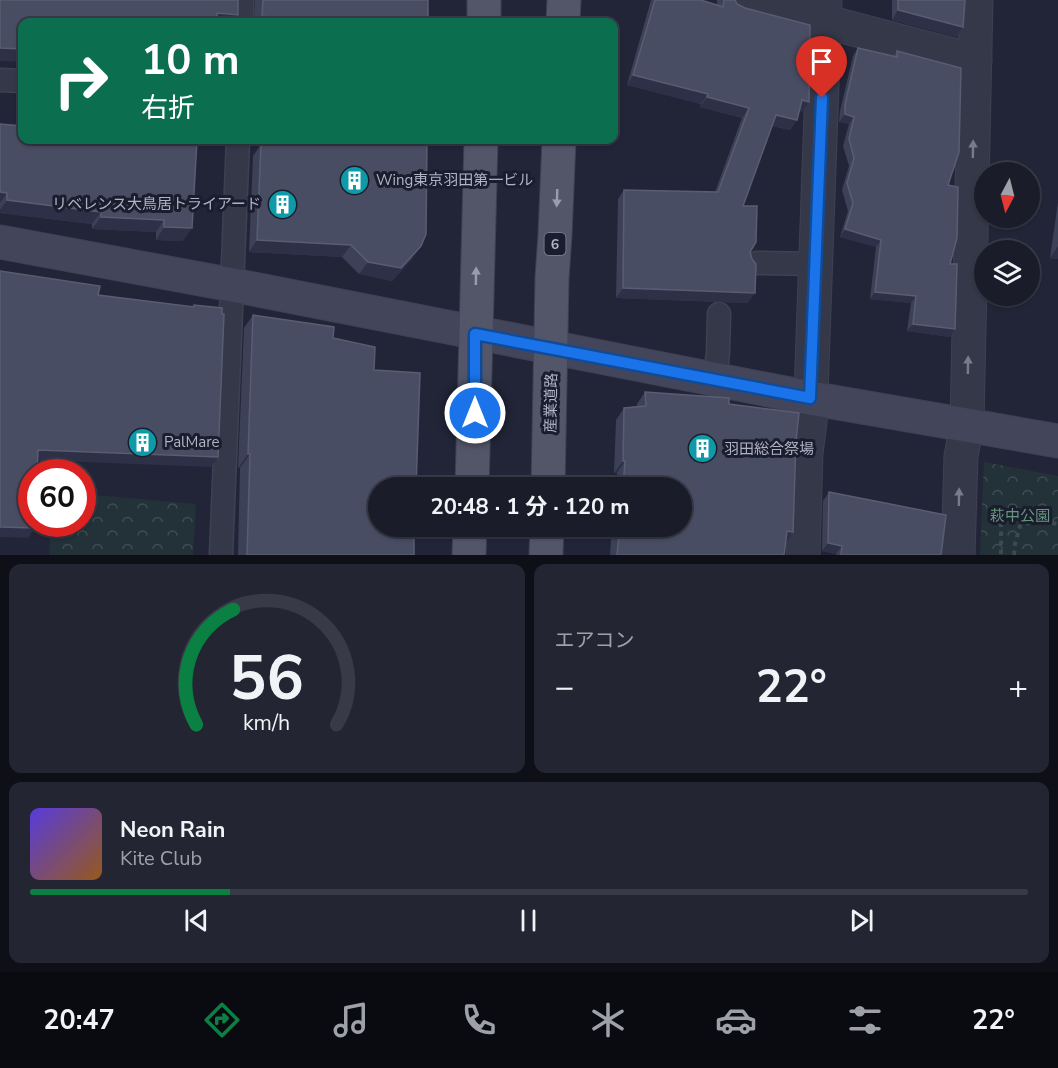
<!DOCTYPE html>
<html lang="ja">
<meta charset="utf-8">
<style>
:root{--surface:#1a1c2a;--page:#232532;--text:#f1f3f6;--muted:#9fa1a8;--line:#383a47;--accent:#0b8043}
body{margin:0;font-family:"Nunito Sans","Noto Sans JP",sans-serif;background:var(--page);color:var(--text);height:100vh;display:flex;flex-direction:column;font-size:22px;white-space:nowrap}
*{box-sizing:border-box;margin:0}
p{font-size:20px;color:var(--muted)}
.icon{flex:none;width:33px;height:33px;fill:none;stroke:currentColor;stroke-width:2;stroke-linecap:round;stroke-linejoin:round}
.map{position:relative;height:555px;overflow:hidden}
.details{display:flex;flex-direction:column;gap:9px;padding:9px;background:#0e0f17;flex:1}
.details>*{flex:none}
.top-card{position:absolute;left:18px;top:18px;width:600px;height:126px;border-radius:12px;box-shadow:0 2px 4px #0004,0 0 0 2px var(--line);background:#0b6e4f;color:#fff;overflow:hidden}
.needle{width:39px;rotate:187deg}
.controls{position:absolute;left:974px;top:162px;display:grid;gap:12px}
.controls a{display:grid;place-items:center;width:66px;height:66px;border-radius:50%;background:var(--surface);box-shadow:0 2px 4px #0004,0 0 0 2px var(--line);font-size:30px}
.speed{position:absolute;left:18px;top:459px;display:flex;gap:12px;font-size:30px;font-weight:700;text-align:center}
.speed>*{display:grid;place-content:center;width:78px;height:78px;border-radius:50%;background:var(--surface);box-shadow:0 2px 4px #0004,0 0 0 2px var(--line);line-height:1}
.speed .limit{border:9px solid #d22;background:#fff;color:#111}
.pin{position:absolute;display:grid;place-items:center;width:51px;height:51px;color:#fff;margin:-62px -26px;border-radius:50% 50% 50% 0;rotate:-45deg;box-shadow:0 0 6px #0007}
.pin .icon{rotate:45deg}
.me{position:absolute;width:66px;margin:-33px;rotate:0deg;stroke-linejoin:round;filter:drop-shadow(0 0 4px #0008)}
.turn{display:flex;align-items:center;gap:21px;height:126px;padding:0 24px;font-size:27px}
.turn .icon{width:78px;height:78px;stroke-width:2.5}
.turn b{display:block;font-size:42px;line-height:51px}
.big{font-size:45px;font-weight:700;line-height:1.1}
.details .card{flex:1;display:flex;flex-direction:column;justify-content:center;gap:9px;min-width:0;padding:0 21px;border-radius:12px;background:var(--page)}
.details .dial{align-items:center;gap:0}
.dial svg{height:156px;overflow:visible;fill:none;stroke:var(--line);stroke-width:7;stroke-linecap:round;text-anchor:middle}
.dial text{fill:var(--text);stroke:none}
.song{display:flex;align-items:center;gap:18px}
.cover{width:72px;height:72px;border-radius:9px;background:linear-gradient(135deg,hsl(250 70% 55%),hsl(30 70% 35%))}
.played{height:6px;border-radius:3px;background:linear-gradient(90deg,var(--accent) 20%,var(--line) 20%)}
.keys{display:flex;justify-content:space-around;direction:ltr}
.heat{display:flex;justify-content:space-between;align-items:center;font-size:33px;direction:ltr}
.details .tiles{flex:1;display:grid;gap:9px;grid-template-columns:1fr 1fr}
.card:last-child{grid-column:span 2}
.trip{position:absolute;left:368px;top:477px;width:324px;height:60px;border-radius:30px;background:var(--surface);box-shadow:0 2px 4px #0004,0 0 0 2px var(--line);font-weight:700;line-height:60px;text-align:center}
.menu{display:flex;height:96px;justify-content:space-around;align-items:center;background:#0a0b11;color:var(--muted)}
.menu .icon{width:42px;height:42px}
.menu .current{color:var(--accent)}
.menu b{font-size:27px;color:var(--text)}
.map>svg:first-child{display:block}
.park{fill:url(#park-crowns)}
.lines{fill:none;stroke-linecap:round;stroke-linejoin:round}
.lane-casing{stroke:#3e4152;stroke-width:25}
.street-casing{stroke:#3e4152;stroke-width:35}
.secondary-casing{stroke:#3e4152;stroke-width:35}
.primary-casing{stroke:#3e4152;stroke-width:35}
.path{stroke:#3c4a51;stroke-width:4;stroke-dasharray:4.5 4.5;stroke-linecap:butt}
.lane{stroke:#353849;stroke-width:22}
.street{stroke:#353849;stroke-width:33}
.secondary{stroke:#43465b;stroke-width:33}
.primary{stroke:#535669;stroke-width:33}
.wall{fill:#3d4157}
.shaded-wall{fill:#2d3046}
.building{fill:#494d63;stroke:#595d72;stroke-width:1.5}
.oneway{fill:#797b8d}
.oneway2{fill:#999bae}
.route-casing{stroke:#114b97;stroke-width:15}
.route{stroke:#1a73e8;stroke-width:10}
.labels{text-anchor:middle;stroke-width:6;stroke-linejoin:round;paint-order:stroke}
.shield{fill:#1a1d2d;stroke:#838597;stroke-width:1.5}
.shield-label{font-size:14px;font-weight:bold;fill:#b0b2c5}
.poi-label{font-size:15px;fill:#b0b2c5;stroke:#1a1d2d;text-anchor:start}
.street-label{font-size:15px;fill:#b0b2c5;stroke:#1a1d2d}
.park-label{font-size:15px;fill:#68957e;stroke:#1a1d2d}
</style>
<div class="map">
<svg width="1058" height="555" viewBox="0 0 1058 555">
<defs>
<pattern id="park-crowns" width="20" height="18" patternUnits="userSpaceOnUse" patternTransform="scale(1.5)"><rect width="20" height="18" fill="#233139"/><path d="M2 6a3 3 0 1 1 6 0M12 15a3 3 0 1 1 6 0" fill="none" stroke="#404c54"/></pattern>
</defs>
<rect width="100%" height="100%" fill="#222538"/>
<g class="park">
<polygon points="984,462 1058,476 1058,555 980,555"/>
<polygon points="83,494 196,504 193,555 49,555 51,524 82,524"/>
</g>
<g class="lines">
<defs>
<g id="lane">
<polyline points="242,22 242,0"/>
<polyline points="0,80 22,81"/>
<polyline points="757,263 816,264"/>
<polyline points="715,380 718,352 719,314"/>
<polyline points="221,555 238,140"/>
</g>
<g id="street">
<polyline points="743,0 975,61"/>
<polyline points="803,555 806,453 810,422 825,0"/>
<polyline points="958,555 961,456 967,424 976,0"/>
</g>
<polyline id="secondary" points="0,242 233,285 810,398 1058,441"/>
<g id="primary">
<polyline points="484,22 484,0"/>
<polyline points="563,22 564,0"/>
<polyline points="472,488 481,140"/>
<polyline points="548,488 552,278 555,235 559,140"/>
<polyline points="469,555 470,526"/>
<polyline points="546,555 547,526"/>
</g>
</defs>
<use href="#lane" class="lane-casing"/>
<use href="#street" class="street-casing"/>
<use href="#secondary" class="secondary-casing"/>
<use href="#primary" class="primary-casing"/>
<g class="path">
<polyline points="994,516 1001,525 1001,555"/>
<polyline points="1014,555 1015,544 1020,526 1037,520 1058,524"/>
</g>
<use href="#lane" class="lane"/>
<use href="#street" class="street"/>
<use href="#secondary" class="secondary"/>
<use href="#primary" class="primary"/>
</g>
<g class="wall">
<polygon points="255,0 428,0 428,22 254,22"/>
<polygon points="651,0 701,0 717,5 717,0 735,0 802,112 799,111 797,120 790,130 772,126 743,206 750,252 748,303 616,298 618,199 624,190 715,192 742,118 700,107 701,104 627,85"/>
<polygon points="892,0 965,0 963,27 956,37 892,20"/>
<polygon points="858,48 893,56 897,51 948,185 950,264 955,329 950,337 907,331 911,303 870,299 876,247 840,237 848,211 842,190 849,166 843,146 849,124 839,122 840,111 853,56"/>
<polygon points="0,124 197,140 183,241 156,240 156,232 92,229 92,224 0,213"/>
<polygon points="265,140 427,140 412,259 392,281 359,274 342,257 249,252 253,156 261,144 265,144"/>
<polygon points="1058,202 1058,259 1050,258"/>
<polygon points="253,315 333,338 374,370 414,555 238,555 240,468 238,468 244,328"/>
<polygon points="645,392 729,404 796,441 793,532 785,543 784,555 610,555 612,526 681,526 681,488 616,488 617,473 614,473 616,420 624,408 637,406 637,404"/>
<polygon points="829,492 941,555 836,555 836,554 822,551 823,501"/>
</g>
<g class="shaded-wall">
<polygon points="898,10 963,27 956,37 892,20"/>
<polygon points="217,13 238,15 233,22 210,22"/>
<polygon points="262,16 277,18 274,22 258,22"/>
<polygon points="0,48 22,49 22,62 0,61"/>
<polygon points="633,75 708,94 701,104 627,85"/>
<polygon points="707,97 749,108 742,118 700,107"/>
<polygon points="802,100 809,102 802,112 795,110"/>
<polygon points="845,114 854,117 849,124 839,122"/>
<polygon points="776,115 797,120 790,130 769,125"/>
<polygon points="0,192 7,193 0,203"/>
<polygon points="7,200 101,212 92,224 0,213 0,210"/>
<polygon points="101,217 164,220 156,232 92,229"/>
<polygon points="164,227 192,228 183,241 156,240"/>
<polygon points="845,229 881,240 876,247 840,237"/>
<polygon points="257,240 351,245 342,257 249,252"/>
<polygon points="421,246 412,259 392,281 359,274 368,262"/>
<polygon points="1058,246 1058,259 1050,258"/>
<polygon points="623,288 755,293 748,303 616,298"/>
<polygon points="875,292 916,296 911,303 870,299"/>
<polygon points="913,324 955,329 950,337 907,331"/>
<polygon points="38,450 218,457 211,467 31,460"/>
<polygon points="248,454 250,454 240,468 238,468"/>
<polygon points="623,461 625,461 617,473 614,473"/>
<polygon points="0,527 35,528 28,538 0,537"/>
<polygon points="787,531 793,532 785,544"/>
<polygon points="828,543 842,546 836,554 822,551"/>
</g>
<g class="building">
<polygon points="0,0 238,0 238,15 217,13 217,22 22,22 22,49 0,48"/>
<polygon points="263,0 428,0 428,22 277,22 277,18 262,16"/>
<polygon points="655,0 701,0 723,7 724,0 735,0 737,4 745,8 810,25 809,102 802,100 797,120 776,115 743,206 757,206 756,242 750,252 752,259 756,264 755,293 623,288 624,190 718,192 749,108 707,97 708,94 633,75"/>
<polygon points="898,0 965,0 963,27 898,10"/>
<polygon points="858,48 897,57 897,51 961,68 959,152 948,185 958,187 957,238 950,264 957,264 955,329 913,324 916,296 875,292 881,240 845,229 853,203 847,183 854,158 849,139 854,117 845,114 845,104"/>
<polygon points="0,124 22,126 22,140 197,140 192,228 164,227 164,220 101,217 101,212 7,200 7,193 0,192"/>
<polygon points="273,140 427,140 426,234 421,246 401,268 368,262 351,245 257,240 261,144 273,144"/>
<polygon points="0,271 100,286 98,295 194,307 194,305 222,308 222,314 224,314 218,457 38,450 37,472 32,472 32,524 35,524 35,528 0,527"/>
<polygon points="253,315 334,327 333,338 375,347 374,370 420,373 416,488 378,488 378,526 414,526 414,555 247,555 250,454 248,454"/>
<polygon points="645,392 729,398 729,404 799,413 796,441 793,532 787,531 784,555 617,555 620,526 681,526 681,488 623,488 625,461 623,461 624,408 646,406"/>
<polygon points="829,492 946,515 941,555 841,555 842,546 828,543"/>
</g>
<defs><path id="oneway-solid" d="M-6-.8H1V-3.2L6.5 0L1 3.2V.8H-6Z" transform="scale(1.5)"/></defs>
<g class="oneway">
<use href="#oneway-solid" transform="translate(973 149) rotate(-89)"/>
<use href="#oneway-solid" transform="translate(968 365) rotate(-89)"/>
<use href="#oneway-solid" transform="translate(959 497) rotate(-89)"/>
</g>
<g class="oneway2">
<use href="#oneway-solid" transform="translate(557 198) rotate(92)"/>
<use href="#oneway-solid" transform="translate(476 276) rotate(-89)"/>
</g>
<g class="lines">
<defs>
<polyline id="route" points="475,413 475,334 810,398 822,98"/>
</defs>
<use href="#route" class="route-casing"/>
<use href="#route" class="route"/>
</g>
<defs>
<symbol id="building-disc" viewBox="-11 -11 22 22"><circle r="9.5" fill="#0f9aa8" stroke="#1a1d2d"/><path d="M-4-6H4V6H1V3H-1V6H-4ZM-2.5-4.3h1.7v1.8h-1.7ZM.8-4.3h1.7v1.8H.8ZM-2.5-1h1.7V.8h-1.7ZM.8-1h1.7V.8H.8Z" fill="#fff"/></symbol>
</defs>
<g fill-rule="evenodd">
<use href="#building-disc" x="338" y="164" width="33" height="33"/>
<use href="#building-disc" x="266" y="188" width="33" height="33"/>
<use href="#building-disc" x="126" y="426" width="33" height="33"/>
<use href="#building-disc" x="686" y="432" width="33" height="33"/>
</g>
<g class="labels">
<rect class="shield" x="544.5" y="233" width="21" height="22" rx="4.5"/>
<g class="shield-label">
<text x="555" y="249">6</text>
</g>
<g class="poi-label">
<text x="376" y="185">Wing東京羽田第一ビル</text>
<text x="261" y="209" text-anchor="end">リベレンス大鳥居トライアード</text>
<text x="164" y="447">PalMare</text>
<text x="724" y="454">羽田総合祭場</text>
</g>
<g class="street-label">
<text transform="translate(551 403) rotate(-89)" y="5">産業道路</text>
</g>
<g class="park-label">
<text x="1020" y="521">萩中公園</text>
</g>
</g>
</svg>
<div class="controls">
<a><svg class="needle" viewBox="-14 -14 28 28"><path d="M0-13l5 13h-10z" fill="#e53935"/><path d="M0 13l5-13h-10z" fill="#9fa1a8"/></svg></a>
<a><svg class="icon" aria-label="layers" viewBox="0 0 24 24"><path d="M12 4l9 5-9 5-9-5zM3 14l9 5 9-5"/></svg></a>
</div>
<div class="speed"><div class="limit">60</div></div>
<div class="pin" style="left:822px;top:98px;background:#d93025"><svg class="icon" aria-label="arrive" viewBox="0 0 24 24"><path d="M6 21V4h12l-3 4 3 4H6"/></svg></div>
<svg class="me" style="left:475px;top:413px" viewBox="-20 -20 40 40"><circle r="17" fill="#1a73e8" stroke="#fff" stroke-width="3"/><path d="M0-11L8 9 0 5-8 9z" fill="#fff"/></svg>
<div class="trip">20:48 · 1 分 · 120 m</div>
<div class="top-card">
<div class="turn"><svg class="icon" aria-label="right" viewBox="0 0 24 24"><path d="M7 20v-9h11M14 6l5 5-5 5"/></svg><div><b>10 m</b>右折</div></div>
</div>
</div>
<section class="details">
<div class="tiles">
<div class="card dial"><svg viewBox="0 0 100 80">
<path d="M14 69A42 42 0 1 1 86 69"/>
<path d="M14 69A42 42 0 0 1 33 10" stroke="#0b8043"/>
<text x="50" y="56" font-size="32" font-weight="700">56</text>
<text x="50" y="72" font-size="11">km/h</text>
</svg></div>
<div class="card"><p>エアコン</p>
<div class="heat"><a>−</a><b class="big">22°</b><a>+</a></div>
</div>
<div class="card">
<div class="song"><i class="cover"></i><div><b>Neon Rain</b><p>Kite Club</p></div></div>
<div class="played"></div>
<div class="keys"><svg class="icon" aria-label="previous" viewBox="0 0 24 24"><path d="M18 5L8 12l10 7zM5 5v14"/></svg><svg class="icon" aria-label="pause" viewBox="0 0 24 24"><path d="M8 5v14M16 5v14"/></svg><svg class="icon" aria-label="next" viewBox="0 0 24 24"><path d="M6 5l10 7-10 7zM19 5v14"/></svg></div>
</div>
</div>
</section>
<nav class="menu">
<b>20:47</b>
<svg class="icon current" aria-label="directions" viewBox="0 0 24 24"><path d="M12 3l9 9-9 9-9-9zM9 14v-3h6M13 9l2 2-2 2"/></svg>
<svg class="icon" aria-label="music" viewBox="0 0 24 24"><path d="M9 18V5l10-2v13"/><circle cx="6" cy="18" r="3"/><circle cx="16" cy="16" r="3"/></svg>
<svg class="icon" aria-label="phone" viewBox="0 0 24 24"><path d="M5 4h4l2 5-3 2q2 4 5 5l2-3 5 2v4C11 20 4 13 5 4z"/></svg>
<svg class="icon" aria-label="climate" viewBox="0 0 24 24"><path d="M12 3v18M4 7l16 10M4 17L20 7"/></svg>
<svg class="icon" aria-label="car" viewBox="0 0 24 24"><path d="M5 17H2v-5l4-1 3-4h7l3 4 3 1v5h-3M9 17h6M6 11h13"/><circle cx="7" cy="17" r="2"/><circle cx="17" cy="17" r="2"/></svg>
<svg class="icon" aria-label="filters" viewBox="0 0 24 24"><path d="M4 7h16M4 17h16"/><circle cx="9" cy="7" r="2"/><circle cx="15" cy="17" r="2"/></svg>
<b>22°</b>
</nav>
